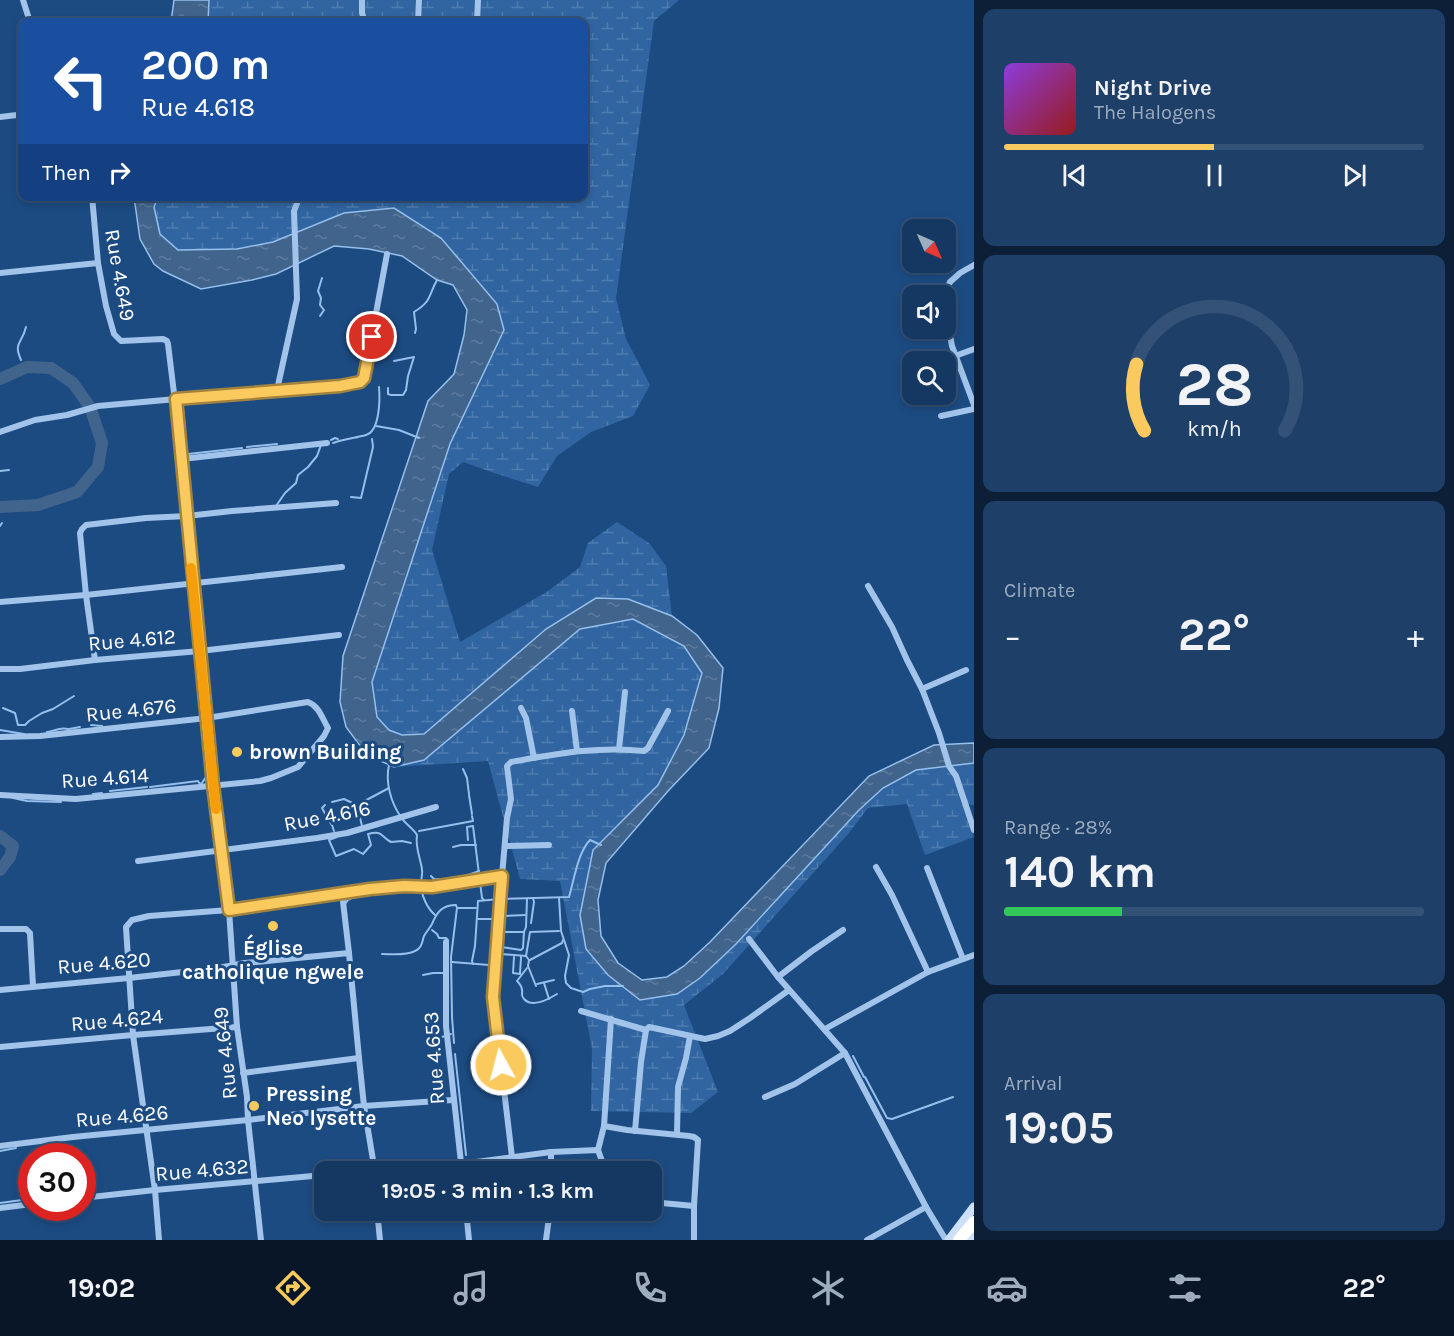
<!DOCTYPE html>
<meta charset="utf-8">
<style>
:root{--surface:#153862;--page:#1e3f68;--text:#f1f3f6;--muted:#9dacbe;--line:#345277;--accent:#faca5f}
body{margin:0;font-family:Karla,sans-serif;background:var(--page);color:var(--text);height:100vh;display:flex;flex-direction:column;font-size:22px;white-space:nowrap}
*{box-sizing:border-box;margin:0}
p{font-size:20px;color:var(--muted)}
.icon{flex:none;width:33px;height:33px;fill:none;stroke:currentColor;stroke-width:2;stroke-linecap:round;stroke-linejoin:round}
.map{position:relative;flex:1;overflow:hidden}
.side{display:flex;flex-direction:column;gap:9px;padding:9px;background:#0c1f36;width:480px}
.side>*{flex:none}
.top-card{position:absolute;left:18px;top:18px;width:570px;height:183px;border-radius:12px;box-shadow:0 3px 9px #0003,0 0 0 2px var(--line);background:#1a4fa0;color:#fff;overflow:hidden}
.needle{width:39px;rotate:135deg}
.buttons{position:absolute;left:902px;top:219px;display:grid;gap:12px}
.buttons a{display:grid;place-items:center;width:54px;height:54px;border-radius:12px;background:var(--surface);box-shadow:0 3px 9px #0003,0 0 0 2px var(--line);font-size:30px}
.speed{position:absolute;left:18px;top:1143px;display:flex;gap:12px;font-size:30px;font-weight:700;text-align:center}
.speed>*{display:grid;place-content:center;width:78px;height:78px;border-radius:50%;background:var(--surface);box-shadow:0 3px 9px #0003,0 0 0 2px var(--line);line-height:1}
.speed .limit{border:9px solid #d22;background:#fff;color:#111}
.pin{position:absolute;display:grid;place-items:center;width:51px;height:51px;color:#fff;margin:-26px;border:3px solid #fff;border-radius:50%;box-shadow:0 2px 6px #0007}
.me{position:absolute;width:66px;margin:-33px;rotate:353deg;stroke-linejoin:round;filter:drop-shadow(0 0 4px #0008)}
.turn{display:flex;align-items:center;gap:21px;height:126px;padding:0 24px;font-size:27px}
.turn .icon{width:78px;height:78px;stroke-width:2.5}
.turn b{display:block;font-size:42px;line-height:51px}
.then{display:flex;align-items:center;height:57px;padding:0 24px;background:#0003;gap:12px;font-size:22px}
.big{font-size:45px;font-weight:700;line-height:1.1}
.side .tile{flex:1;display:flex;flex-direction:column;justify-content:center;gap:9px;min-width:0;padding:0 21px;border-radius:12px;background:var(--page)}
.side .dial{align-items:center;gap:0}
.dial svg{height:156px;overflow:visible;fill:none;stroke:var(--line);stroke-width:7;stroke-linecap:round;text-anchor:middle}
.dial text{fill:var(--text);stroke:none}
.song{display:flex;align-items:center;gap:18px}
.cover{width:72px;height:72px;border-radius:9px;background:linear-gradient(135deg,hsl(270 70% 55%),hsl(0 70% 35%))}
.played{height:6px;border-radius:3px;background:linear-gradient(90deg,var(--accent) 50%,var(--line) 50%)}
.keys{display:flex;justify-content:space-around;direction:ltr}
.heat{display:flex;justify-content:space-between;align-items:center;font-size:33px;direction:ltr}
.charge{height:9px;border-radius:4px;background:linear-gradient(90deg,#34c759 28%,var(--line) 0)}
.trip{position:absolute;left:314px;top:1161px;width:348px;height:60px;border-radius:12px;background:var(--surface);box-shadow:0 3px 9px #0003,0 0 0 2px var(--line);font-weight:700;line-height:60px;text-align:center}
.menu{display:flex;height:96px;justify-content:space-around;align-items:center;background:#081627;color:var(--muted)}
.menu .icon{width:42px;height:42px}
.menu .active{color:var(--accent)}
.menu b{font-size:27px;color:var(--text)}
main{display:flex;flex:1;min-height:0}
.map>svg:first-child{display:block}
.wetland{fill:url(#wetland-marsh)}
.water{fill:url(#water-ripples);stroke:#95bfec;stroke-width:1.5}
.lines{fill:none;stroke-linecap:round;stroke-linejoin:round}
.stream{stroke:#95bfec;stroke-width:2}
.river{stroke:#41648c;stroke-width:12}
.street{stroke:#a2c4ea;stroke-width:6}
.secondary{stroke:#cde0f7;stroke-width:9}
.highway{stroke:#fff;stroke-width:12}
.route-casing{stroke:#a2833e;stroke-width:15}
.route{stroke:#faca5f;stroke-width:10}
.slow{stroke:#f59e0b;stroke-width:10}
.poi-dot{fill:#faca5f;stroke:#1c4b82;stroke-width:2}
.labels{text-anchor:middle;stroke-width:6;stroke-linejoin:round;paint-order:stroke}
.street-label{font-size:21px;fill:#fff;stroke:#1c4b82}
.poi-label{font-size:21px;font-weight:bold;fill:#fff;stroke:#1c4b82;text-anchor:start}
</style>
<main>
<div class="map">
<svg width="974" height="1240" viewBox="0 0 974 1240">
<defs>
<pattern id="wetland-marsh" width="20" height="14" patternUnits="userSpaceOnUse" patternTransform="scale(1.5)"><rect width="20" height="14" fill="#3065a1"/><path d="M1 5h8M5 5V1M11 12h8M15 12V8" fill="none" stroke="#4f7caf"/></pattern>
<pattern id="water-ripples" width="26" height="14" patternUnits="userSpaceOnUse" patternTransform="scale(1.5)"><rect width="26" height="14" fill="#41648c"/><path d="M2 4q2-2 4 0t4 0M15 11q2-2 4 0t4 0" fill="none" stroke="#5e7b9d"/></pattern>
</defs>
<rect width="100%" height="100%" fill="#1c4b82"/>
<g class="wetland">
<polygon points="209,0 679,0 654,21 616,298 626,339 650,385 633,416 591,432 557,456 538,487 494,473 463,462 449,474 432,550 460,642 548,591 580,567 588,543 617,522 649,543 666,566 672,616 628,599 546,629 424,734 402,735 389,730 377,717 372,682 450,444 504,330 497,304 344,213 273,242 237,249 178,250 160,234 154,207 158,196 584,196 584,22 208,22"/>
<polygon points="633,619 684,646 702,673 684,735 658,785 593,850 580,915 640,1000 700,978 736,944 859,810 883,788 916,770 974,763 974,805 966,804 974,837 925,855 907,804 868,808 849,833 723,974 684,1005 718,1092 691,1113 591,1111 592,1049 560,881 520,879 488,761 394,767 424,760 580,629"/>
</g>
<g class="water">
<polygon points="174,0 209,0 208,22 171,22"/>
<polygon points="134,197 158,197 154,207 160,234 178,250 237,249 273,242 344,213 394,208 441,238 497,304 504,330 450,444 372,682 377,717 389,730 402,735 424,734 546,629 596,598 628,599 672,616 697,635 723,668 719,708 709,748 668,791 606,863 598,900 601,936 618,963 642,980 667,977 684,966 710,942 869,776 934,745 974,743 974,763 916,770 883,788 859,810 736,944 700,978 677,994 640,1000 608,975 586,949 580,915 593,850 658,785 684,735 702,673 684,646 633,619 580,629 424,760 394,767 367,755 346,727 340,702 343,656 428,401 454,374 464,335 467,310 453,285 437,280 402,256 369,249 334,246 276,274 252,280 201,289 163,271 154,264 140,239"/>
</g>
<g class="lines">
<g class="stream">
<polyline points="320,316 324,310 320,305 321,298 318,291 322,278"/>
<path d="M415 333 416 329 414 312C432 301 428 296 437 280"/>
<path d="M21 360C13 342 22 344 26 327"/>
<polyline points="394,361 414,357 408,376 406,390"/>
<polyline points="388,388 388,394 391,395 403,395 406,390"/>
<polyline points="183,409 185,428"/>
<polyline points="376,426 399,430 419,438"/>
<polyline points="331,440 335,438 338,439"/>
<path d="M333 443C344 439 355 438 366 435 380 431 380 399 379 387"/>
<polyline points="247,447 277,444"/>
<polyline points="188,454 242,448"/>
<polyline points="0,471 9,470"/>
<polyline points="351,497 361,498 373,447 372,439"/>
<polyline points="276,506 285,493 296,483 298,475 308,467 317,456 321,445"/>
<polyline points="0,526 2,523"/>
<polyline points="3,708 15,713 18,725 25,725 29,721 42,713 53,709 74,696"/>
<polyline points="91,725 102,726"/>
<polyline points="69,729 80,727"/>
<polyline points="0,730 24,734"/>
<path d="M47 732C55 731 59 727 68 729"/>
<path d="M389 765C385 782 391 803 401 817 405 824 413 828 417 835 415 847 420 857 422 869 423 874 421 878 421 884 421 895 427 908 435 915"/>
<polyline points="463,769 467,778 469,794"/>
<polyline points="150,787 198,781 200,784 202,783 208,774 208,763"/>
<polyline points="110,791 147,787"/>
<polyline points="93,794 102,793"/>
<polyline points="469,795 472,814"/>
<polyline points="13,798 27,801 61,802"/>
<polyline points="332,802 344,799 357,805 362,826"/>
<polyline points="325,805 322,808 331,824"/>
<polyline points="357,805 389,788"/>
<polyline points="332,825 334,831"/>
<polyline points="419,831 473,821 472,816"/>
<path d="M337 837 329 840 336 856 354 849 363 854 371 845 368 834C383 830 380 836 391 842L402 841 411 843"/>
<polyline points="468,840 467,827 473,826 482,898 484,900"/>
<polyline points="453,847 461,845 476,845"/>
<path d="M431 876 434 879C448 880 465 877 479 871"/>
<polyline points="559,898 561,931 569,955 565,976 566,983 571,988 583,992 590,989 605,986 623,986"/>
<polyline points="505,899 502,911 501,954 526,956 529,960 528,966 536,986"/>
<path d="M345 904C346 903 347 901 348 900 355 895 408 890 420 890"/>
<polyline points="502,916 525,915"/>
<polyline points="478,919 496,919"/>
<polyline points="531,923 534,902 533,898"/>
<polyline points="432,930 437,934 439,938 446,938 448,940"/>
<polyline points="501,932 524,932"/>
<polyline points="501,947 521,950 523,948 524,932 526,927 527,899"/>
<path d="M382 954C392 954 405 956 415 951 422 948 422 942 424 936 426 932 430 928 432 924 437 912 442 905 456 905L457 908H476"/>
<polyline points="526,956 530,932 559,931"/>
<polyline points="514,957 513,973 520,974 521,957"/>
<polyline points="530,960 562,943 563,940"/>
<polyline points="452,962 489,965 493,964"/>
<path d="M473 964 472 961 475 946 478 901 500 899 569 897C574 880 578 852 590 840L601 845"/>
<path d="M527 968 517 981C519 983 522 987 522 990 523 995 520 994 524 999 532 1008 549 999 557 994"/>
<polyline points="423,975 433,973 443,973"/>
<polyline points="544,983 549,999"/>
<polyline points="537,984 554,980"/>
<polyline points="426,1041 436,1039 451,1034"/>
<polyline points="454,1043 452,1017 451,957 457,908"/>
<polyline points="455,1054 466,1155"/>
<polyline points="853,1056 864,1077"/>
<polyline points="865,1077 887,1118 892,1119 953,1097"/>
<polyline points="0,1151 16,1148"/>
<polyline points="23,1200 32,1199"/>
<polyline points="0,1203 22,1200"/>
</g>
<g class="river">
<polyline points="0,379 27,367 51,368 73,383 90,407 102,443 98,467 77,492 38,505 0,507"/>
<polyline points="0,836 13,846 10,857 0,870"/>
</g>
<g class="street">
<polyline points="23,0 30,22"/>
<polyline points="362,0 362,13 365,22"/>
<polyline points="418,22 419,0"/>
<polyline points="477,22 478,0"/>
<polyline points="0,117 17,115 22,118"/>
<polyline points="92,196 98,263 106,306 114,334 121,341 163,339 167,341 168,344 182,459 213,785 229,910 237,1027 247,1097 248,1120 261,1240"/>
<polyline points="974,265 960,273 950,282 947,289 947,299 948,324 952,346 974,405"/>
<polyline points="0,273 98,263"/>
<polyline points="955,356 974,349"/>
<polyline points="277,390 297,299 294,211 300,196"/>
<polyline points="941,416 974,409"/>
<polyline points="0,432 35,420 67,415 98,406 277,390 340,386 360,382 364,378 387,254"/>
<polyline points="182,459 327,443"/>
<polyline points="868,586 892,627 907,660 922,689 939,733 949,766 956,776 974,830"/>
<polyline points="0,602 86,595 342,567"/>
<polyline points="95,660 86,595 80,533 82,529 86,525 146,518 187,516 232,511 336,503"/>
<polyline points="0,669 20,669 95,660 200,651 339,635"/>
<polyline points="922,689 966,670"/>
<polyline points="521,708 526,718 534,758"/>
<polyline points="572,711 577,751"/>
<path d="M0 737 40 736 207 718 308 702C319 706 322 718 328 728L324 736 298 767 271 778 260 781 76 799 0 795"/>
<polyline points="619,749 625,692"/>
<polyline points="505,846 549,845"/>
<polyline points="138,861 317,838 347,833 436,807"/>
<polyline points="876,867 892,895 928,972"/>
<polyline points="927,868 963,959"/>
<polyline points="342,893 349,953"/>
<polyline points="0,929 26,929 30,933 33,986"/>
<polyline points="749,939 778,977 845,1053 926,1207 946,1240"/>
<polyline points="446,942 446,1026 462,1172"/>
<polyline points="778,977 812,951 843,930"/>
<polyline points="0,990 129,978 218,968 245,963 349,953 359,1058 243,1073"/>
<polyline points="581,1011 646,1030 649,1027 705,1039 718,1036 730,1031 750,1018 789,990"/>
<polyline points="825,1029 928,972 974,955"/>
<polyline points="0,1047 133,1035 237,1027"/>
<polyline points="359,1058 364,1106 375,1172"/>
<polyline points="765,1097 795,1084 845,1053"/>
<polyline points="604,1126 627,1130 689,1136 694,1137 698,1140 694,1206 694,1240"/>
<polyline points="635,1131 641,1062 646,1030"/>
<polyline points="677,1134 678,1087 686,1058 690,1036"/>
<polyline points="0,1146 73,1137 248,1120 364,1106 453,1100"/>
<polyline points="598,1150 604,1126 611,1019"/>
<polyline points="551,1152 598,1150 603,1164 604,1172"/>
<path d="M512 1157 493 997 502 876 507 818 511 799 507 766 511 762C557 754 596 746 644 751L648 748 668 711"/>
<polyline points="364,1172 406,1165 461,1164 551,1152 551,1172"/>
<polyline points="82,1198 155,1190 324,1175"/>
<polyline points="651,1202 694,1206"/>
<polyline points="0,1208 32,1204"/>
<polyline points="377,1210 380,1240"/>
<polyline points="466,1210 469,1240"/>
<polyline points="159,1240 155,1190 133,1035 126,927 132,920 149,916 229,910 370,889 404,886 432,887 502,876"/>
<polyline points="546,1240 550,1210"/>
<polyline points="867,1240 926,1207"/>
</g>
<g class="secondary">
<polyline points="949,1240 974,1207"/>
<polyline points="970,1240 974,1235"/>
</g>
<polyline class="highway" points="959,1240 974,1222"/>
</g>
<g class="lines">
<defs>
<polyline id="route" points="372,337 364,378 360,382 340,386 176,399 213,785 229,910 370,889 404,886 432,887 502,876 493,997 501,1065"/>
</defs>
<use href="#route" class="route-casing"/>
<use href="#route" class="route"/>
<polyline class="slow" points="191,568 216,809"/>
</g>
<g class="poi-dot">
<circle cx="237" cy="752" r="6"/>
<circle cx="273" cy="926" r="6"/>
<circle cx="254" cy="1106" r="6"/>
</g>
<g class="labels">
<g class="street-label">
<text transform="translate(120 275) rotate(80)" y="7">Rue 4.649</text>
<text transform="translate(132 640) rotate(-5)" y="7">Rue 4.612</text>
<text transform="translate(131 710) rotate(-6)" y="7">Rue 4.676</text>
<text transform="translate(105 778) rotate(-4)" y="7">Rue 4.614</text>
<text transform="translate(327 816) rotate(-11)" y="7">Rue 4.616</text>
<text transform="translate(104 963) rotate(-5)" y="7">Rue 4.620</text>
<text transform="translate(117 1020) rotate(-5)" y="7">Rue 4.624</text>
<text transform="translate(225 1053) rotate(-96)" y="7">Rue 4.649</text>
<text transform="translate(434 1058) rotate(-94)" y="7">Rue 4.653</text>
<text transform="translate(122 1116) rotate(-5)" y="7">Rue 4.626</text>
<text transform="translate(202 1170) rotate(-5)" y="7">Rue 4.632</text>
</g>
<g class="poi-label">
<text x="249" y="759">brown Building</text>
<text x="273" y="955" text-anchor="middle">Église<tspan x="273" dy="24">catholique ngwele</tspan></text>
<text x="266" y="1101">Pressing<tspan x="266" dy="24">Neo lysette</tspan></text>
</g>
</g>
</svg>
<div class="buttons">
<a><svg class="needle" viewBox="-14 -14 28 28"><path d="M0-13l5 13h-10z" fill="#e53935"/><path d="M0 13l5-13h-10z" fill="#9dacbe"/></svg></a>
<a><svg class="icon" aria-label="sound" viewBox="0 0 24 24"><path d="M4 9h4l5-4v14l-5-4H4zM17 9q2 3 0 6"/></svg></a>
<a><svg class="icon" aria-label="search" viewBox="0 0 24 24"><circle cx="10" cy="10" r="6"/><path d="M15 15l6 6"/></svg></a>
</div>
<div class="speed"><div class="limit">30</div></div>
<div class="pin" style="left:372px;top:337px;background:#d93025"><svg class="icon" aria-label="arrive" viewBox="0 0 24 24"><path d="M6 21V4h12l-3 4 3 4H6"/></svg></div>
<svg class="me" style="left:501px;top:1065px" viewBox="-20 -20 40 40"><circle r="17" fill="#faca5f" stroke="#fff" stroke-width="3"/><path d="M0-11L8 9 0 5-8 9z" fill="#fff"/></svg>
<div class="trip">19:05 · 3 min · 1.3 km</div>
<div class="top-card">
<div class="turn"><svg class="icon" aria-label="left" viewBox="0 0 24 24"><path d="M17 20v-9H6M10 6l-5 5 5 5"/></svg><div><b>200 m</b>Rue 4.618</div></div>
<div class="then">Then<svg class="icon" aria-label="right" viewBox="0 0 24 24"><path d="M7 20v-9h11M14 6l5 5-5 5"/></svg></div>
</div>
</div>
<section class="side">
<div class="tile">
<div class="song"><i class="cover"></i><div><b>Night Drive</b><p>The Halogens</p></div></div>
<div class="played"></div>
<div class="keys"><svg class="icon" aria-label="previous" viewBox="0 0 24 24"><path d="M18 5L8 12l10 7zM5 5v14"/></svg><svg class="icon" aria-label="pause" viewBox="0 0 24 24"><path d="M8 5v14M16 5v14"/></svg><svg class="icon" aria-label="next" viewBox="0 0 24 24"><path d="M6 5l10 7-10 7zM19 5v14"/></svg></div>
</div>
<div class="tile dial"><svg viewBox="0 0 100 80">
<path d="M14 69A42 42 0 1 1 86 69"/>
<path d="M14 69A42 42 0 0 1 10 35" stroke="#faca5f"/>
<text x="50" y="56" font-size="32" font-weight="700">28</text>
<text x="50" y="72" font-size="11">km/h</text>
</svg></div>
<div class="tile"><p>Climate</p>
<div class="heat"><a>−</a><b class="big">22°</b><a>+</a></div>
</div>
<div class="tile"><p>Range · 28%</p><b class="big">140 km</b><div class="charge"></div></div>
<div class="tile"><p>Arrival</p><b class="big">19:05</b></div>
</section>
</main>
<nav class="menu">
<b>19:02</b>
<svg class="icon active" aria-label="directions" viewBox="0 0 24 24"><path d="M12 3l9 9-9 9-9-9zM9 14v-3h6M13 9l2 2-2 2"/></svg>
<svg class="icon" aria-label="music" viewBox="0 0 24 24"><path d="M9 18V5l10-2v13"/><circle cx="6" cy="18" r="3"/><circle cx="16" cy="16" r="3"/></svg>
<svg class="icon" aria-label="phone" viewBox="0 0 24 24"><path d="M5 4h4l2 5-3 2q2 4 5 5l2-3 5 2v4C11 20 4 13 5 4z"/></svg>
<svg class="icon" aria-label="climate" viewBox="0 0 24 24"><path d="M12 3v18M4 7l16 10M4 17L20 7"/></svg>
<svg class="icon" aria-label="car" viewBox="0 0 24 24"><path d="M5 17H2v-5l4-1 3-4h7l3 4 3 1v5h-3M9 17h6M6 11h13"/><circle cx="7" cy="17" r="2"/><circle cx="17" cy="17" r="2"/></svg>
<svg class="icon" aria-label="filters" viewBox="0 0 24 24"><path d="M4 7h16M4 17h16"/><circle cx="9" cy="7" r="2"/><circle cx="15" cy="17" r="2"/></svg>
<b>22°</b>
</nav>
